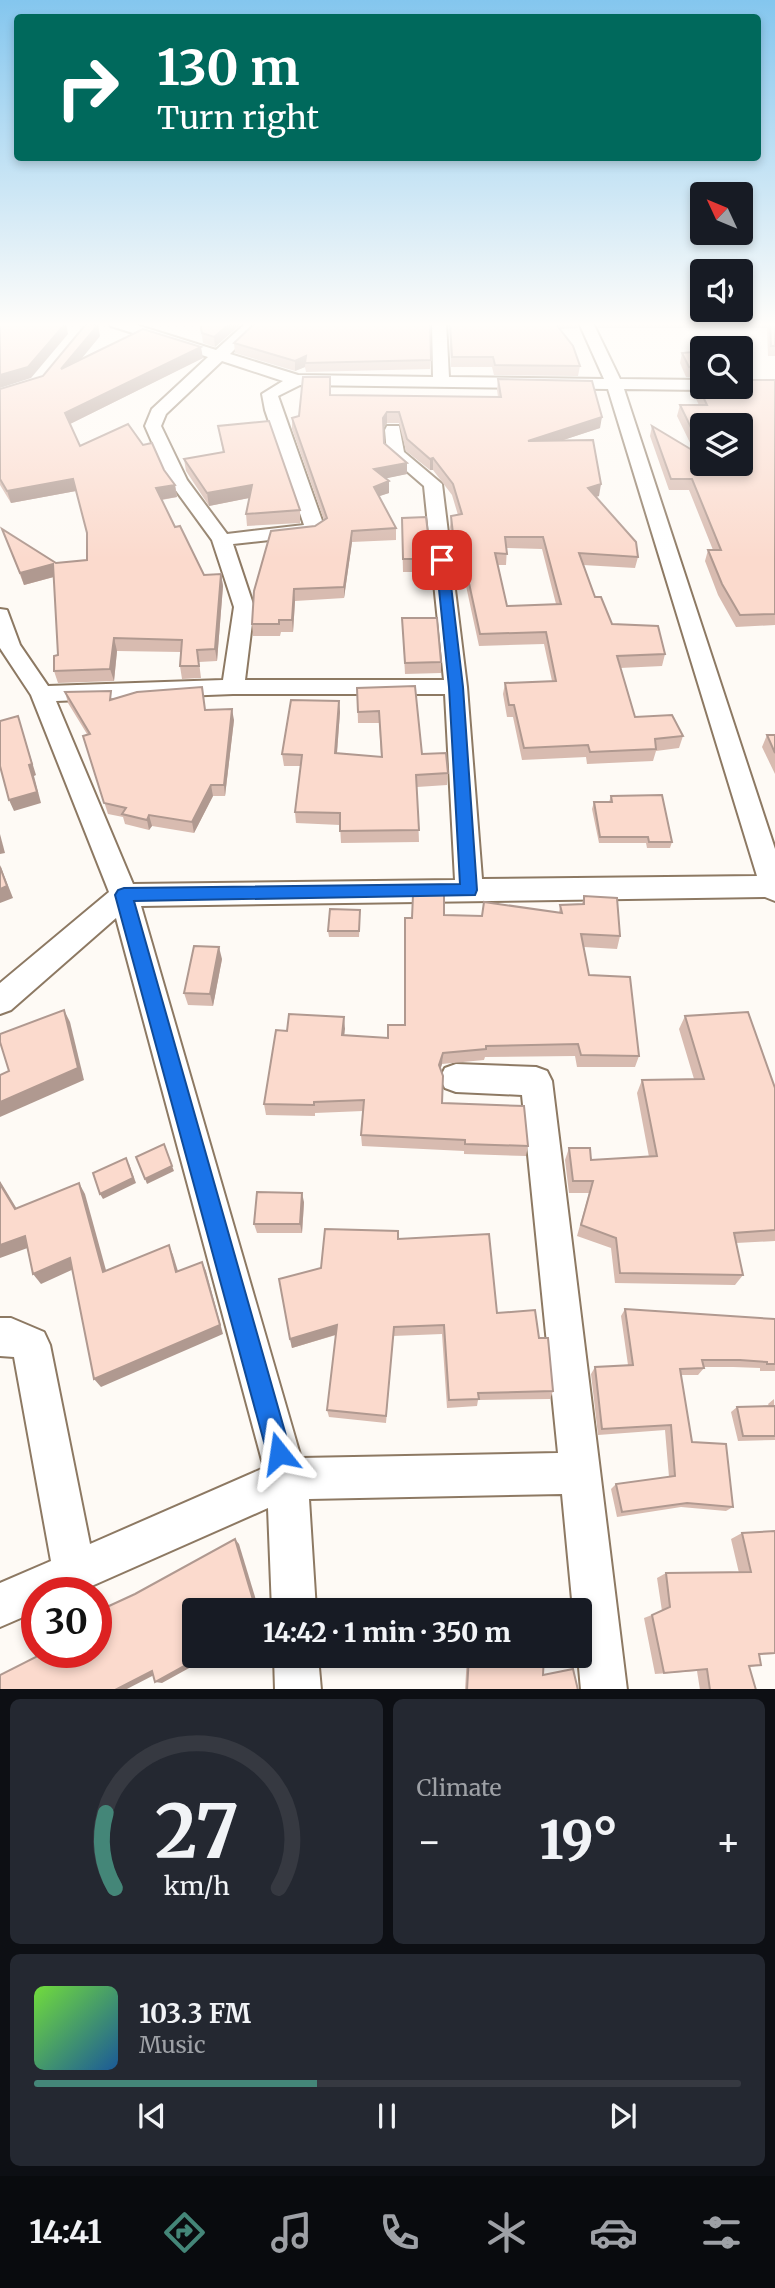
<!DOCTYPE html>
<meta charset="utf-8">
<style>
:root{--surface:#171b24;--page:#242831;--text:#f1f3f6;--muted:#9ea1a6;--line:#363941;--accent:#448678}
body{margin:0;font-family:Merriweather,serif;background:var(--page);color:var(--text);height:100vh;display:flex;flex-direction:column;font-size:26px;white-space:nowrap}
*{box-sizing:border-box;margin:0}
p{font-size:23px;color:var(--muted)}
.icon{flex:none;width:38px;height:38px;fill:none;stroke:currentColor;stroke-width:2;stroke-linecap:round;stroke-linejoin:round}
.map{position:relative;height:1689px;overflow:hidden}
.details{display:flex;flex-direction:column;gap:10px;padding:10px;background:#0d0f14;flex:1}
.details>*{flex:none}
.guide{position:absolute;left:14px;top:14px;width:747px;height:147px;border-radius:7px;box-shadow:0 4px 10px #0003;background:#00695c;color:#fff;overflow:hidden}
.needle{width:46px;rotate:314deg}
.fabs{position:absolute;left:690px;top:182px;display:grid;gap:14px}
.fabs a{display:grid;place-items:center;width:63px;height:63px;border-radius:7px;background:var(--surface);box-shadow:0 4px 10px #0003;font-size:35px}
.speed{position:absolute;left:21px;top:1577px;display:flex;gap:14px;font-size:35px;font-weight:700;text-align:center}
.speed>*{display:grid;place-content:center;width:91px;height:91px;border-radius:50%;background:var(--surface);box-shadow:0 4px 10px #0003;line-height:1}
.speed .limit{border:10px solid #d22;background:#fff;color:#111}
.pin{position:absolute;display:grid;place-items:center;width:60px;height:60px;color:#fff;margin:-30px;border-radius:14px;box-shadow:0 4px 10px #0006}
.me{position:absolute;width:77px;margin:-38px;rotate:345deg;stroke-linejoin:round;filter:drop-shadow(0 0 5px #0008)}
.turn{display:flex;align-items:center;gap:24px;height:147px;padding:0 28px;font-size:32px}
.turn .icon{width:91px;height:91px;stroke-width:2.5}
.turn b{display:block;font-size:49px;line-height:60px}
.big{font-size:52px;font-weight:800;line-height:1.1}
.details .card{flex:1;display:flex;flex-direction:column;justify-content:center;gap:10px;min-width:0;padding:0 24px;border-radius:10px;background:var(--page)}
.details .dial{align-items:center;gap:0}
.dial svg{height:182px;overflow:visible;fill:none;stroke:var(--line);stroke-width:7;stroke-linecap:round;text-anchor:middle}
.dial text{fill:var(--text);stroke:none}
.song{display:flex;align-items:center;gap:21px}
.cover{width:84px;height:84px;border-radius:10px;background:linear-gradient(135deg,hsl(100 70% 55%),hsl(210 70% 35%))}
.played{height:7px;border-radius:4px;background:linear-gradient(90deg,var(--accent) 40%,var(--line) 40%)}
.keys{display:flex;justify-content:space-around;direction:ltr}
.heat{display:flex;justify-content:space-between;align-items:center;font-size:38px;direction:ltr}
.details .tiles{flex:1;display:grid;gap:10px;grid-template-columns:1fr 1fr}
.card:last-child{grid-column:span 2}
.trip{position:absolute;left:182px;top:1598px;width:410px;height:70px;border-radius:7px;background:var(--surface);box-shadow:0 4px 10px #0003;font-weight:800;line-height:70px;text-align:center}
.tab-bar{display:flex;height:112px;justify-content:space-around;align-items:center;background:#090b0e;color:var(--muted)}
.tab-bar .icon{width:49px;height:49px}
.tab-bar .on{color:var(--accent)}
.tab-bar b{font-size:32px;color:var(--text)}
.map>svg:first-child{display:block}
.lines{fill:none;stroke-linecap:round;stroke-linejoin:round}
.minor-casing{stroke:#8d7963;stroke-width:4}
.minor{fill:#fff;fill-rule:evenodd}
.wall{fill:#d8bbb0;fill-rule:evenodd}
.shaded-wall{fill:#b09990}
.building{fill:#fbdacd;stroke:#b09990;stroke-width:2;fill-rule:evenodd}
.route{fill:#1a73e8;stroke:#114b97;stroke-width:2}
</style>
<div class="map">
<svg width="775" height="1690" viewBox="0 0 775 1690">
<rect width="100%" height="100%" fill="#fefaf5"/>
<g class="lines">
<defs>
<g id="minor">
<path d="M109 323H130L216 350 246 323H261L230 354 298 375 433 377 432 323H446L449 377 604 379 579 323H593L620 379 702 380V387H709L702 390 624 389 775 849V901L765 897 141 906 301 1458 558 1453 522 1095 456 1092 445 1088 440 1078 445 1068 456 1064 536 1067 547 1071 552 1081 627 1690H581L578 1656 579 1610H573L562 1494 309 1499 316 1610H272L268 1508 78 1592H37V1611L0 1627V1583L51 1561 14 1357 0 1356V1318H11L44 1332 50 1345 90 1544 264 1468 116 918 11 1010 0 1014V983L109 892 31 695 0 648V609L7 610 20 645 48 686 223 680 234 607 212 540 169 481 145 426 152 409 208 357 111 326ZM222 361 283 381 262 394 265 410 304 525 227 534 187 480 161 426 166 414ZM300 385 608 389 757 876 482 879 467 687 442 484 404 452 399 426H387L385 430 387 454 424 486 444 680H245L254 607 233 544 315 535 325 529 278 396ZM233 694H445L455 880 133 884 56 701Z"/>
<polygon points="274,1656 318,1656 321,1690 275,1690"/>
</g>
</defs>
<use href="#minor" class="minor-casing"/>
<use href="#minor" class="minor"/>
</g>
<g class="wall">
<polygon points="200,323 242,323 215,347 203,343"/>
<polygon points="448,323 579,323 578,328 560,329 580,366 578,376 494,375 492,367 451,367 449,323"/>
<polygon points="595,323 775,323 775,356 768,356 767,328 598,328"/>
<polygon points="100,336 81,359 203,358 70,424 80,446 143,445 164,470 175,485 177,497 162,500 175,527 204,575 221,574 223,586 217,661 199,662 201,678 182,679 180,666 181,652 117,651 114,681 58,683 54,671 58,655 54,577 24,585 2,529 56,563 87,560 87,533 76,491 11,503 0,485 0,389 43,376"/>
<polygon points="234,343 431,360 430,369 306,372 305,367 295,371 235,353"/>
<polygon points="702,351 702,377 686,377 680,363 682,353"/>
<path d="M498 379 600 428 563 440 599 496 596 497 638 557 635 568 583 565 595 597 612 624 665 654 662 666 620 668 635 717 683 736 679 748 656 751 653 761 587 764 586 757 522 760 513 717H507L503 694 505 683 552 681 544 644 479 646 463 572H455L450 527 451 516 458 515 452 495 433 470H430L406 451 399 423H387L383 428 384 443 407 463V474L386 478 389 493 379 496 396 528V540L352 542 344 598 295 601 293 632H281L280 636H253L252 624 315 526 324 520 292 429V418L299 416 331 395 498 397 497 390ZM507 548 542 549 556 604 507 606 497 565H506Z"/>
<path d="M775 380V625L736 627 718 595 705 561 708 550H713L689 490H669L650 436 652 426 694 451 677 416 680 405H699L693 393 696 382ZM702 425 740 464H702Z"/>
<polygon points="218,426 300,510 300,523 247,526 246,514 249,498 209,506 186,471 184,459 223,452"/>
<polygon points="402,531 431,559 430,572 403,572"/>
<polygon points="402,618 441,662 441,673 405,674"/>
<polygon points="357,688 422,754 448,773 447,785 417,787 419,842 341,843 340,825 296,823 295,812 301,766 284,766 282,754 339,701 340,712 337,753 381,757 379,723 358,723"/>
<polygon points="65,692 206,710 234,720 225,796 213,796 194,833 152,826 149,830 125,824 123,817 108,814 83,736 87,734 68,703"/>
<polygon points="767,735 775,735 775,774 762,747"/>
<polygon points="611,796 672,842 670,848 647,848 646,843 599,843 592,809 594,802 609,802"/>
<polygon points="584,896 620,936 617,949 584,947 589,975 639,1056 635,1067 577,1067 575,1056 485,1057 484,1060 442,1064 440,1070 442,1103 528,1146 526,1156 464,1154 464,1151 362,1146 361,1135 363,1111 315,1113 315,1116 266,1115 264,1104 287,1031 344,1017 344,1036 388,1038 404,1025 412,918 444,915 482,916 559,913 560,905 582,904"/>
<polygon points="360,916 359,937 329,937 328,931"/>
<polygon points="222,959 213,1006 188,1005 184,993"/>
<polygon points="685,1016 775,1088 775,1241 736,1243 743,1275 735,1285 615,1283 611,1248 577,1236 589,1193 569,1193 565,1160 569,1148 591,1160 649,1157 637,1093 642,1080 694,1079 679,1029"/>
<polygon points="304,1202 302,1233 257,1233 254,1224"/>
<polygon points="398,1239 497,1313 539,1338 553,1391 550,1399 478,1400 477,1406 447,1408 442,1334 393,1336 386,1423 329,1417 327,1410 336,1335 292,1348 290,1339 321,1268"/>
<polygon points="625,1309 775,1319 775,1371 760,1371 760,1368 733,1367 704,1367 704,1368 698,1375 681,1375 692,1442 733,1507 726,1511 681,1507 617,1517 611,1489 616,1484 669,1477 665,1430 598,1435 591,1374 595,1367 628,1365 621,1316"/>
<polygon points="774,1399 775,1440 738,1441 731,1412 737,1407 769,1406 768,1404"/>
<polygon points="775,1531 775,1654 759,1655 761,1665 749,1667 756,1690 700,1690 697,1671 655,1674 644,1618 662,1611 657,1578 666,1573 739,1573 731,1539 742,1533"/>
<polygon points="467,1656 544,1656 543,1675 578,1690 465,1690"/>
</g>
<g class="shaded-wall">
<polygon points="66,323 68,334 31,378 0,388 0,375"/>
<polygon points="231,323 242,323 215,347 214,337"/>
<polygon points="98,325 100,336 64,380 61,369"/>
<polygon points="201,347 203,358 68,425 65,413"/>
<polygon points="306,356 305,367 295,371 295,361"/>
<polygon points="387,412 387,423 383,429 383,418"/>
<polygon points="602,417 600,428 527,452 528,441"/>
<polygon points="433,458 433,470 430,470 430,459"/>
<polygon points="407,463 407,474 374,481 374,469"/>
<polygon points="73,479 76,491 11,503 7,491"/>
<polygon points="389,481 389,493 374,498 374,487"/>
<polygon points="601,484 599,496 586,499 588,488"/>
<polygon points="175,485 177,497 159,500 156,488"/>
<polygon points="252,485 254,497 209,506 207,493"/>
<polygon points="352,531 352,542 344,598 344,587"/>
<polygon points="53,564 57,576 24,585 20,573"/>
<polygon points="221,574 223,586 217,661 215,649"/>
<polygon points="294,589 295,601 293,632 292,620"/>
<polygon points="114,638 117,651 114,681 110,669"/>
<polygon points="339,701 340,712 336,765 335,753"/>
<polygon points="232,709 234,720 225,796 224,785"/>
<polygon points="18,716 36,775 34,776 41,803 14,811 9,800 29,765"/>
<polygon points="211,785 213,796 194,833 192,822"/>
<polygon points="149,815 152,826 149,830 147,820"/>
<polygon points="0,834 5,853 0,854"/>
<polygon points="0,865 13,898 0,903"/>
<polygon points="219,947 222,959 213,1006 210,994"/>
<polygon points="64,1010 70,1022 84,1080 0,1117 0,1102"/>
<polygon points="344,1017 345,1029 343,1047 342,1035"/>
<polygon points="443,1053 442,1064 438,1077 439,1065"/>
<polygon points="129,1164 136,1183 103,1199 100,1194"/>
<polygon points="172,1166 174,1171 147,1184 145,1179"/>
<polygon points="0,1181 23,1219 15,1209 0,1184"/>
<polygon points="79,1183 85,1194 109,1281 103,1272"/>
<polygon points="302,1193 304,1202 302,1233 300,1224"/>
<polygon points="25,1236 33,1246 0,1258 0,1245"/>
<polygon points="169,1245 173,1255 181,1281 176,1272"/>
<polygon points="70,1258 76,1268 41,1284 33,1274"/>
<polygon points="202,1262 206,1271 223,1334 101,1387 94,1379"/>
<polygon points="337,1325 338,1334 292,1348 290,1339"/>
<polygon points="235,1539 239,1544 259,1610 256,1610"/>
<polygon points="202,1656 211,1656 162,1683 155,1682"/>
<polygon points="152,1671 160,1672 125,1690 115,1690"/>
</g>
<g class="building">
<polygon points="0,323 66,323 28,367 0,375"/>
<polygon points="200,323 231,323 214,337 202,333"/>
<polygon points="255,323 430,323 431,360 305,363 306,356 295,361 234,343"/>
<polygon points="450,323 555,323 573,346 580,366 495,365 493,357 452,357"/>
<polygon points="770,323 775,323 775,346 771,346"/>
<polygon points="86,324 98,325 61,369 143,329 201,347 65,413 80,446 128,424 143,445 152,443 164,470 175,485 156,488 175,527 180,526 204,575 221,574 215,649 197,650 199,666 180,666 182,640 114,638 110,669 54,671 54,656 58,655 53,564 20,573 2,529 56,563 87,560 87,533 73,479 7,491 0,479 0,389 43,376"/>
<polygon points="702,351 702,367 689,367 682,353"/>
<path d="M303 377H330V395L501 397 498 379 592 381 602 417 528 441 593 440 601 484 588 488 636 542 638 557 579 553 595 597H601L612 624 658 626 665 654 617 656 635 717 672 715 683 736 655 739 656 749 590 752 588 745 524 748 514 705H509L505 683 556 681 546 632 480 634 464 560H456L451 516 462 514 453 484 433 458 430 459 407 439 399 412H387L383 418 384 443 407 463 374 469 389 481 374 487 396 528 352 531 344 587 294 589 292 620H279V624H252L254 591 271 531 315 526 327 518 292 418 299 416ZM505 537H543L561 604 507 606 495 553 507 554Z"/>
<polygon points="740,380 775,380 775,614 740,615 722,584 708,550 721,550 692,479 671,479 652,426 702,456 702,464 740,464 740,425 702,425 702,450 680,405 707,405 696,382 702,382 702,387 740,387"/>
<polygon points="269,421 300,510 246,514 252,485 207,493 184,459 224,452 218,426"/>
<polygon points="426,517 431,559 403,559 402,518"/>
<polygon points="402,618 437,618 441,662 405,663"/>
<polygon points="415,686 422,754 446,753 448,773 416,775 419,830 340,831 340,813 295,812 302,755 282,754 291,700 339,701 335,753 382,757 379,711 358,712 357,688"/>
<polygon points="202,687 205,710 232,709 224,785 211,785 192,822 149,815 147,820 122,814 126,808 104,803 83,736 90,734 65,692 111,691 110,700 137,692"/>
<polygon points="18,716 32,764 29,765 37,792 9,800 0,766 0,721"/>
<polygon points="767,735 775,735 775,753"/>
<polygon points="662,795 672,842 649,842 648,837 600,837 594,802 612,802 611,796"/>
<polygon points="0,867 7,886 0,889"/>
<polygon points="413,895 444,895 444,915 482,916 484,902 562,913 560,905 584,904 584,896 617,898 620,936 581,934 589,975 630,977 639,1056 581,1055 578,1044 486,1046 486,1049 443,1053 439,1065 443,1076 442,1103 524,1106 528,1146 465,1144 465,1140 361,1135 364,1100 314,1102 314,1105 264,1104 276,1030 287,1031 289,1014 344,1017 342,1035 388,1038 388,1025 405,1025 405,918 412,918"/>
<polygon points="330,909 360,910 359,931 328,931"/>
<polygon points="194,946 219,947 210,994 184,993"/>
<polygon points="64,1010 78,1068 0,1102 0,1075 9,1071 0,1042 0,1034"/>
<polygon points="748,1012 775,1088 775,1230 734,1233 743,1275 620,1273 616,1238 581,1225 593,1181 573,1181 569,1148 590,1148 591,1160 657,1156 642,1080 704,1079 685,1016"/>
<polygon points="164,1144 172,1166 145,1179 136,1157"/>
<polygon points="126,1158 133,1178 100,1194 93,1173"/>
<polygon points="79,1183 103,1272 169,1245 176,1272 202,1262 220,1325 94,1379 70,1258 33,1274 25,1236 0,1245 0,1184 15,1209"/>
<polygon points="257,1192 302,1193 300,1224 254,1224"/>
<polygon points="325,1229 398,1231 398,1239 489,1234 497,1313 535,1310 539,1338 548,1338 553,1391 478,1393 479,1399 449,1400 444,1325 394,1327 386,1416 327,1410 337,1325 290,1339 279,1279 321,1268"/>
<polygon points="625,1309 775,1319 775,1364 767,1364 767,1362 740,1360 702,1360 704,1368 680,1369 692,1442 726,1444 733,1507 687,1503 622,1512 616,1484 675,1476 671,1425 602,1429 595,1367 633,1365"/>
<polygon points="775,1406 775,1436 743,1436 737,1407"/>
<polygon points="775,1531 775,1653 759,1654 761,1665 749,1666 756,1690 710,1690 707,1669 664,1673 652,1615 670,1607 666,1573 751,1572 742,1533"/>
<polygon points="235,1539 256,1610 194,1610 194,1656 202,1656 155,1682 152,1671 115,1690 0,1690 0,1675 36,1657 34,1640 37,1639 37,1652 96,1652 96,1612 135,1594"/>
<polygon points="469,1656 544,1656 543,1675 573,1669 578,1690 467,1690"/>
</g>
<linearGradient id="sky" x2="0" y2="1"><stop stop-color="#84c6ee"/><stop offset="0.58" stop-color="#fffdfa"/><stop offset="1" stop-color="#fffdfa" stop-opacity="0"/></linearGradient>
<rect width="775" height="559" fill="url(#sky)"/>
<polygon class="route" points="442,557 448,560 463,687 477,890 475,895 134,901 291,1453 288,1461 279,1465 271,1461 267,1453 115,895 118,890 124,888 460,884 449,687 436,560"/>
</svg>
<div class="fabs">
<a><svg class="needle" viewBox="-14 -14 28 28"><path d="M0-13l5 13h-10z" fill="#e53935"/><path d="M0 13l5-13h-10z" fill="#9ea1a6"/></svg></a>
<a><svg class="icon" aria-label="sound" viewBox="0 0 24 24"><path d="M4 9h4l5-4v14l-5-4H4zM17 9q2 3 0 6"/></svg></a>
<a><svg class="icon" aria-label="search" viewBox="0 0 24 24"><circle cx="10" cy="10" r="6"/><path d="M15 15l6 6"/></svg></a>
<a><svg class="icon" aria-label="layers" viewBox="0 0 24 24"><path d="M12 4l9 5-9 5-9-5zM3 14l9 5 9-5"/></svg></a>
</div>
<div class="speed"><div class="limit">30</div></div>
<div class="pin" style="left:442px;top:560px;background:#d93025"><svg class="icon" aria-label="arrive" viewBox="0 0 24 24"><path d="M6 21V4h12l-3 4 3 4H6"/></svg></div>
<svg class="me" style="left:279px;top:1453px" viewBox="-20 -20 40 40"><path d="M0-17L14 15 0 8-14 15z" fill="#1a73e8" stroke="#fff" stroke-width="4"/></svg>
<div class="trip">14:42 · 1 min · 350 m</div>
<div class="guide">
<div class="turn"><svg class="icon" aria-label="right" viewBox="0 0 24 24"><path d="M7 20v-9h11M14 6l5 5-5 5"/></svg><div><b>130 m</b>Turn right</div></div>
</div>
</div>
<section class="details">
<div class="tiles">
<div class="card dial"><svg viewBox="0 0 100 80">
<path d="M14 69A42 42 0 1 1 86 69"/>
<path d="M14 69A42 42 0 0 1 10 36" stroke="#448678"/>
<text x="50" y="56" font-size="32" font-weight="700">27</text>
<text x="50" y="72" font-size="11">km/h</text>
</svg></div>
<div class="card"><p>Climate</p>
<div class="heat"><a>−</a><b class="big">19°</b><a>+</a></div>
</div>
<div class="card">
<div class="song"><i class="cover"></i><div><b>103.3 FM</b><p>Music</p></div></div>
<div class="played"></div>
<div class="keys"><svg class="icon" aria-label="previous" viewBox="0 0 24 24"><path d="M18 5L8 12l10 7zM5 5v14"/></svg><svg class="icon" aria-label="pause" viewBox="0 0 24 24"><path d="M8 5v14M16 5v14"/></svg><svg class="icon" aria-label="next" viewBox="0 0 24 24"><path d="M6 5l10 7-10 7zM19 5v14"/></svg></div>
</div>
</div>
</section>
<nav class="tab-bar">
<b>14:41</b>
<svg class="icon on" aria-label="directions" viewBox="0 0 24 24"><path d="M12 3l9 9-9 9-9-9zM9 14v-3h6M13 9l2 2-2 2"/></svg>
<svg class="icon" aria-label="music" viewBox="0 0 24 24"><path d="M9 18V5l10-2v13"/><circle cx="6" cy="18" r="3"/><circle cx="16" cy="16" r="3"/></svg>
<svg class="icon" aria-label="phone" viewBox="0 0 24 24"><path d="M5 4h4l2 5-3 2q2 4 5 5l2-3 5 2v4C11 20 4 13 5 4z"/></svg>
<svg class="icon" aria-label="climate" viewBox="0 0 24 24"><path d="M12 3v18M4 7l16 10M4 17L20 7"/></svg>
<svg class="icon" aria-label="car" viewBox="0 0 24 24"><path d="M5 17H2v-5l4-1 3-4h7l3 4 3 1v5h-3M9 17h6M6 11h13"/><circle cx="7" cy="17" r="2"/><circle cx="17" cy="17" r="2"/></svg>
<svg class="icon" aria-label="filters" viewBox="0 0 24 24"><path d="M4 7h16M4 17h16"/><circle cx="9" cy="7" r="2"/><circle cx="15" cy="17" r="2"/></svg>
</nav>
